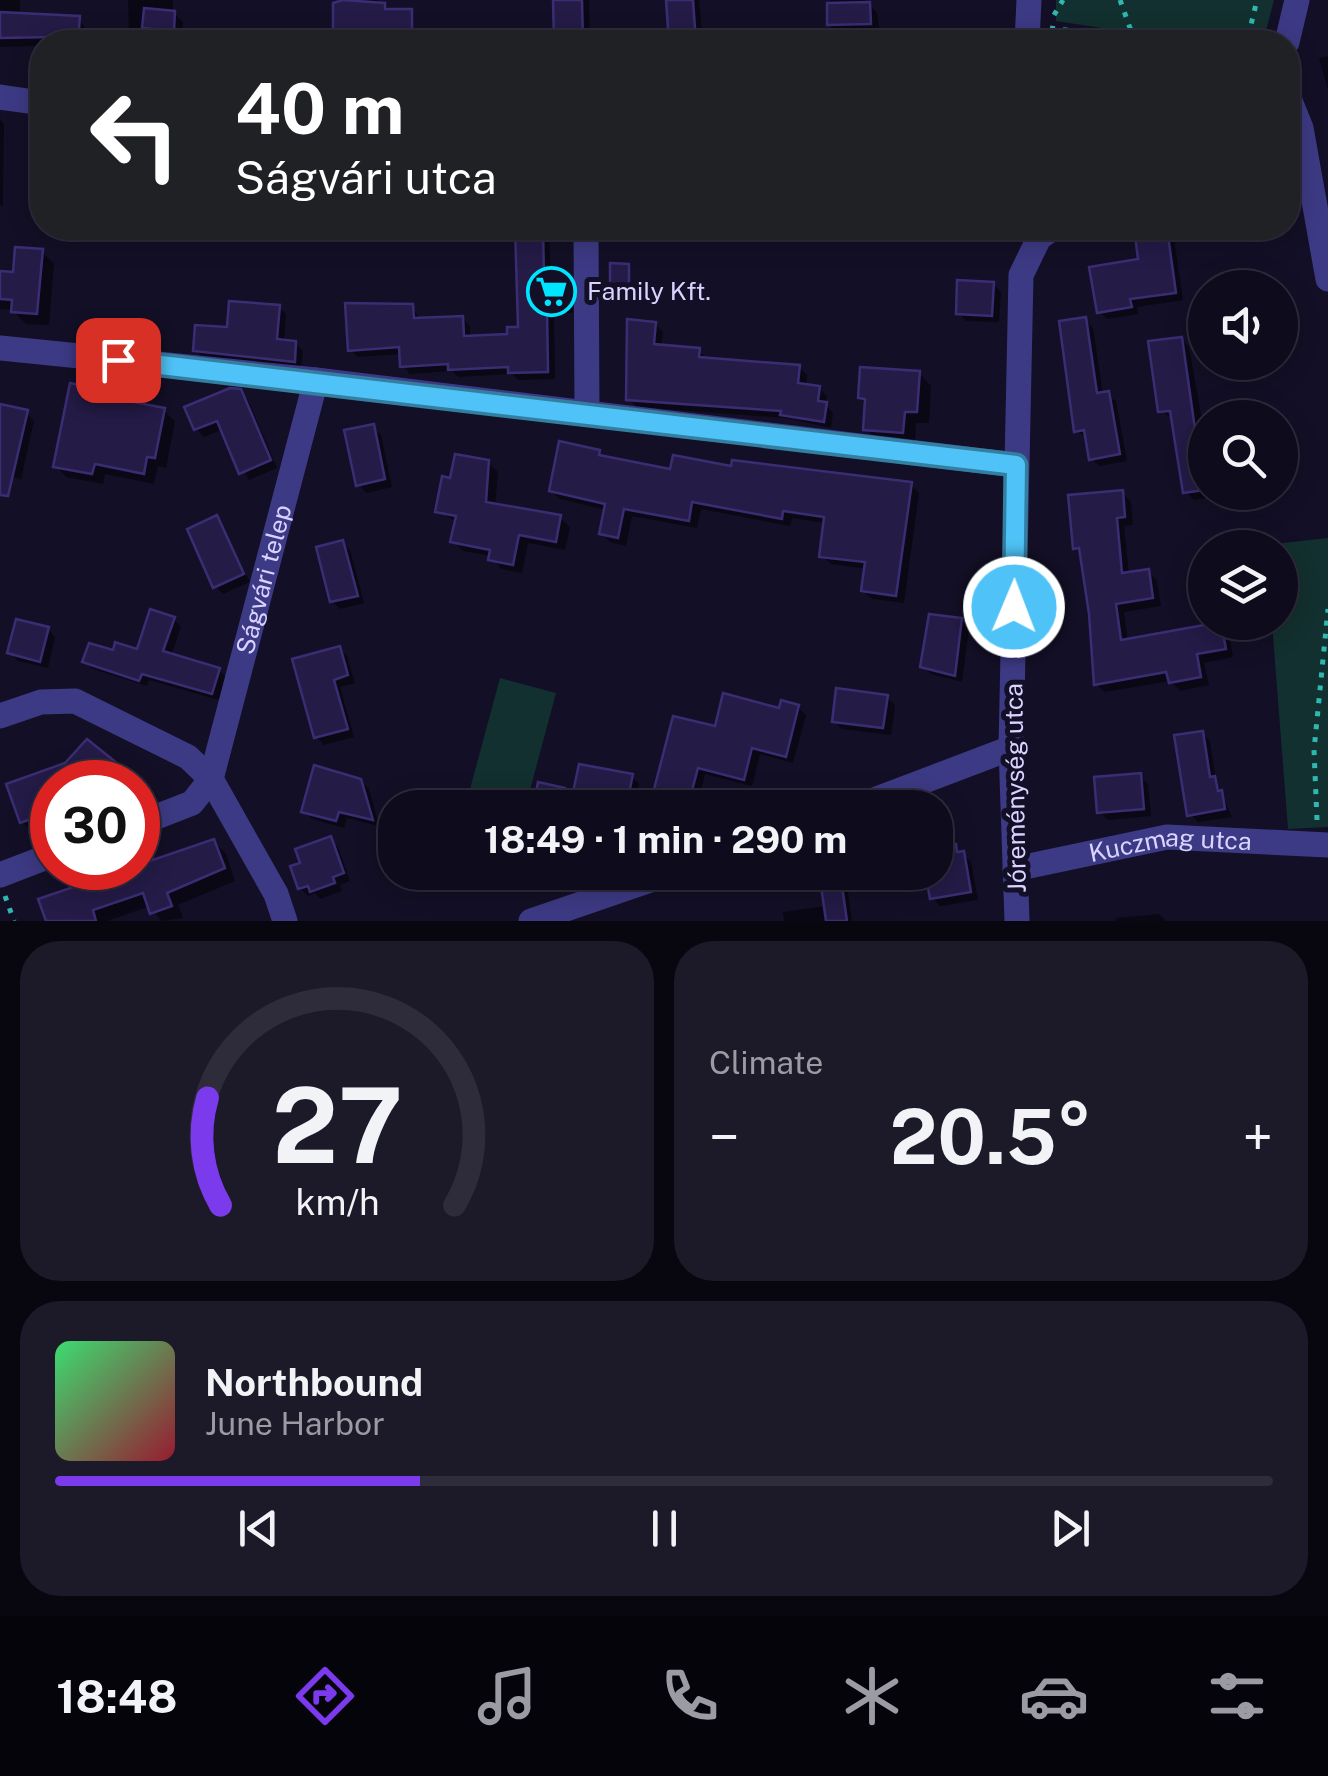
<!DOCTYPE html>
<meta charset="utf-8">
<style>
:root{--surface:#0e0b1c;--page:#1c1929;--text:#f1f3f6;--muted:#9b9ba3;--line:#2e2b3b;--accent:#7c3aed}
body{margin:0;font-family:"Public Sans",sans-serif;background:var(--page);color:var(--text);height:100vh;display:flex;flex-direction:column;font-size:38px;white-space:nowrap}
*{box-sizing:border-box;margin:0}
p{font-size:32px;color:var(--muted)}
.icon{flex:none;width:55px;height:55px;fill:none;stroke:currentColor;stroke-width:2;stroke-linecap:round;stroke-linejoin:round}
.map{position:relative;height:921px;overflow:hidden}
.drawer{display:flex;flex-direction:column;gap:20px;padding:20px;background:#08060f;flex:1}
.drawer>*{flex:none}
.hud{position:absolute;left:30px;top:30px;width:1270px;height:210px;border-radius:40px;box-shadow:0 5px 25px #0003,0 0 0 2px var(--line);background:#202124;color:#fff;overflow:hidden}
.buttons{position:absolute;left:1188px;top:270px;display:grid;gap:20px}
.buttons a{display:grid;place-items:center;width:110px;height:110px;border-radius:50%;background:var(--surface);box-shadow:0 5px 25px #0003,0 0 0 2px var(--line);font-size:50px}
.speed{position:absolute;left:30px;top:760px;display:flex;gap:20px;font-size:50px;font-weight:700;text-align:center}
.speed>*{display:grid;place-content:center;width:130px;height:130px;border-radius:50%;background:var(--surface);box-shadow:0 5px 25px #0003,0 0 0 2px var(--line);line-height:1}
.speed .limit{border:15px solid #d22;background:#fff;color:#111}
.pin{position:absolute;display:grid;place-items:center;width:85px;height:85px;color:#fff;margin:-42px;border-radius:20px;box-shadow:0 5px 15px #0006}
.me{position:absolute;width:110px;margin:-55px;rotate:1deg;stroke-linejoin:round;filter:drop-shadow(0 0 8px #0008)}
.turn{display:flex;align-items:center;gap:35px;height:210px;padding:0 40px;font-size:45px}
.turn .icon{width:130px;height:130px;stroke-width:2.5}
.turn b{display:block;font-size:70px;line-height:85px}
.big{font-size:75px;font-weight:700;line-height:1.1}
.drawer .card{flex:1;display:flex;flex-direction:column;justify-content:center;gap:15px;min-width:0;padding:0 35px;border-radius:40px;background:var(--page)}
.drawer .dial{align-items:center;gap:0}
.dial svg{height:260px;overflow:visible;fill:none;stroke:var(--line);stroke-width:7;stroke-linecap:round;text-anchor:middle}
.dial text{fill:var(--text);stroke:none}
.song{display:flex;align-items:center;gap:30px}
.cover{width:120px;height:120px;border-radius:15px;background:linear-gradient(135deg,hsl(140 70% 55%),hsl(350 70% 35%))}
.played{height:10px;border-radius:5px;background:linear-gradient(90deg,var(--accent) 30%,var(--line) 30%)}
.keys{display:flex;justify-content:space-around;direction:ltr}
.heat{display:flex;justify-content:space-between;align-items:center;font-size:55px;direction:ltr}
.drawer .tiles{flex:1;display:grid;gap:20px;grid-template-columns:1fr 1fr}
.card:last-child{grid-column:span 2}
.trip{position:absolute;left:378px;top:790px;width:575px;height:100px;border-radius:40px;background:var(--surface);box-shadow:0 5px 25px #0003,0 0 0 2px var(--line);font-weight:700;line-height:100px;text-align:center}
.menu{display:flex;height:160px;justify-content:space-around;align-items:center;background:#06040b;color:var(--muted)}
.menu .icon{width:70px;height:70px}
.menu .current{color:var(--accent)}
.menu b{font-size:45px;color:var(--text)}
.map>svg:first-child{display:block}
.green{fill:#12302f}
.shadow{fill:#0007}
.building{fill:#241b47;stroke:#3b2d73;stroke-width:2.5}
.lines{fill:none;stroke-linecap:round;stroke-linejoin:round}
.path{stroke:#2fb8b0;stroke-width:5;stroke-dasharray:5 8;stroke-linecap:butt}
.street{stroke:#3d3a85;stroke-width:25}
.route-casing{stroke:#337fa1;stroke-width:25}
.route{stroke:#4fc3f7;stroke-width:18}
.labels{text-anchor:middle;stroke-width:10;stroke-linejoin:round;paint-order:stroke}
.poi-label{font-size:25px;fill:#d9d4ff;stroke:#130f26;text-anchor:start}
.street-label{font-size:25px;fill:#d9d4ff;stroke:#130f26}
</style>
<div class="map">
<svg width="1328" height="921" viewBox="0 0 1328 921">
<rect width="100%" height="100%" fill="#130f26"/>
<g class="green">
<polygon points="1056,0 1274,0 1263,42 1112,42 1108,29 1056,21"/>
<polygon points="1328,538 1328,827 1288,829 1272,623 1280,622 1280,548 1266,545"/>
<polygon points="500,678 556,693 526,805 470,789"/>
</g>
<g class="shadow">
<polygon points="0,0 20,0 20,14 78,18 87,31 129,34 128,0 173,0 173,13 183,22 182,39 175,38 174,42 0,47"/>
<polygon points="346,0 378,0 426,42 345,42 336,34"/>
<polygon points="556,0 589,0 590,42 556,42"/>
<polygon points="669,0 699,0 703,42 672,42"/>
<polygon points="830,0 865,0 877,13 881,42 832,42"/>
<polygon points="473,33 507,33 515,42 474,42"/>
<polygon points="1328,56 1328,90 1319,58"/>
<polygon points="0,119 4,124 3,206 0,206"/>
<polygon points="127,228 160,228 159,241 136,241"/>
<polygon points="518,228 544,228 549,233 551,281 565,281 573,289 573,313 554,313 555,379 518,380 512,374 459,377 452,371 410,374 403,366 402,354 358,357 350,350 412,307 421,320 462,318 470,326 470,338 510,337 521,329"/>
<polygon points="1168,228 1173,232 1183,300 1137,307 1138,314 1107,319 1099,311 1141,261 1136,229"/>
<polygon points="42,252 54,264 49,325 26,324 12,310 0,309 0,274 16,275"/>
<polygon points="628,266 631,290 616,290 613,287"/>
<polygon points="1256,273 1269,288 1212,288 1211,281"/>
<polygon points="993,284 1001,292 999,322 966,321 958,313"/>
<polygon points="279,307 286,314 284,342 295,343 303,351 301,368 203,358 195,350"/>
<polygon points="1085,320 1093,328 1103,394 1116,401 1127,461 1099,466 1091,458 1088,438 1076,431"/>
<polygon points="655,324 663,332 661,347 698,350 706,358 799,367 807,375 806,386 819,388 827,396 826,405 833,413 831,428 786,418 637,407 629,399"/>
<polygon points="1181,339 1189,347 1205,437 1205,492 1235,493 1194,500 1186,492 1173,419 1161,411"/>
<polygon points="919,373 931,386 929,423 916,423 915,444 878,441 865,429 867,405 860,398"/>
<polygon points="240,391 248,400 277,468 249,480 223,429 204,437 196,429"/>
<polygon points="101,392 109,400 164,411 175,421 166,468 158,466 154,484 105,474 103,484 66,477 56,466"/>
<polygon points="0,407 26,413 34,421 21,479 0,474"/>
<polygon points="373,427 381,435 392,487 367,493 359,485"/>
<polygon points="599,452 605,459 672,472 733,469 910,484 919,493 904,603 872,599 863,591 866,569 831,564 822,556 826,523 792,518 790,526 701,509 697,528 632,516 626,546 610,542 601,533 606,510 560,499 551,491"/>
<polygon points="488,463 498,472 495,506 560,518 570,527 565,550 528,543 522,573 501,569 492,556 463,551 453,541 457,522 438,511 452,481"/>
<polygon points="1122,493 1131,502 1133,525 1124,526 1129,574 1148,572 1157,580 1161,606 1124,612 1128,642 1220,622 1228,630 1233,657 1204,663 1209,685 1180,691 1170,681 1105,692 1096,684 1082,555 1075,548"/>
<polygon points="216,518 250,582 223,594 215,586"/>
<polygon points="1245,531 1254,548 1216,548 1214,536"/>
<polygon points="342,542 350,550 364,603 340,609 332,601"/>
<polygon points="174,619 181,627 171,656 219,670 226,677 219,700 149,680 147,686 93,669 85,662 139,652"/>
<polygon points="961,620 969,628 962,682 931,674 923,666"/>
<polygon points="48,629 55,637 48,668 18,661 10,653"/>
<polygon points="339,648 347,656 355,683 340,687 354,737 324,745 316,737"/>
<polygon points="887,697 895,705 891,735 842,729 834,721"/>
<polygon points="798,707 806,715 793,763 760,754 752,786 705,774 697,808 664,800 656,792 717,729"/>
<polygon points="1202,733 1210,741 1216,781 1232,817 1198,822 1190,814"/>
<polygon points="116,766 128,778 125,782 52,782 52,830 35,834 22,822 9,785"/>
<polygon points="631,776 639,784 635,808 535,808 540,785 576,792"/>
<polygon points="1140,776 1148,784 1151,816 1108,820 1100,812"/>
<polygon points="360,781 369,789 379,826 347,818 344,828 312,819 304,811"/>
<polygon points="330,839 338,847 350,881 340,885 342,891 320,899 315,893 308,896 300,888 303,865"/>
<polygon points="214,841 226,854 235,881 178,905 183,918 161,921 150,906 108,921 48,921"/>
<polygon points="955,847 971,862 978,900 940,906 933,898 935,850"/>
<polygon points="821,872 842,872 846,877 852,921 784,921 783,912 826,906"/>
<polygon points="1159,914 1166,921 1116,921 1115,918"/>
</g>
<g class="building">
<polygon points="343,0 385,3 385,9 412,9 412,34 333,35 333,3"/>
<polygon points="553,0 582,0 583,42 554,42"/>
<polygon points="666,0 693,0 696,42 669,42"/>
<polygon points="870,2 871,24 827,25 827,3"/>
<polygon points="144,8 175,11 174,31 142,28"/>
<polygon points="0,12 80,16 78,42 53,42 54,37 0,38"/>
<polygon points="515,228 543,228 544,279 566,279 566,306 547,306 548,372 508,373 508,367 448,370 448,364 400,367 399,347 348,351 345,303 413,304 414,318 463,316 464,336 507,334 507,327 518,327"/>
<polygon points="1134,228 1167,228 1176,293 1130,299 1132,307 1097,313 1089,267 1138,259"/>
<polygon points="15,247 43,249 37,314 11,312 12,300 0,299 0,271 13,272"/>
<polygon points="610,263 629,264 629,288 610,288"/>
<polygon points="957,280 994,282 992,316 956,314"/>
<polygon points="229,301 280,305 277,339 296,341 295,362 193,351 195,325 227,327"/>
<polygon points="1086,317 1097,393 1109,391 1120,454 1089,460 1084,430 1074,432 1059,321"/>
<polygon points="627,319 656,322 654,344 700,348 699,357 800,365 798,383 820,386 818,401 827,402 824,422 780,415 781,411 626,400"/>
<polygon points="1182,337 1196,436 1205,435 1205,490 1183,493 1170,411 1158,412 1148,341"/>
<polygon points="860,367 920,371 917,412 905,412 903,433 863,430 865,399 858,398"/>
<polygon points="70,383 102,390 101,396 165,408 155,458 147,457 144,474 95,464 92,474 53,467"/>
<polygon points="230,388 241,389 271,460 239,474 217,421 194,430 184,407"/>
<polygon points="0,404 28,410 8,496 0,495"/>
<polygon points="374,424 385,479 356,486 344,430"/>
<polygon points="559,441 600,450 599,455 670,469 673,455 731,466 732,460 912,482 896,596 861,591 865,562 819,557 824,517 783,511 782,519 692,502 689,521 624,509 618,538 599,534 605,504 549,491"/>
<polygon points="455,454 489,460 486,502 561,515 556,542 519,535 513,565 488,560 490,550 450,542 456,516 435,512 442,476 450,478"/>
<polygon points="1123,490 1125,517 1117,518 1122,573 1149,569 1153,598 1116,604 1121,640 1221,622 1226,649 1197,654 1201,677 1169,683 1166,672 1094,685 1089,614 1079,548 1073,549 1068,495"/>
<polygon points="217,515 244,574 213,588 187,529"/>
<polygon points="343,540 358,596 330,602 316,547"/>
<polygon points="150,609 175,617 163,651 220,668 212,694 142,674 139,681 82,662 89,643 113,650 115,642 137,649"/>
<polygon points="929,614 962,618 955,676 920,667"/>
<polygon points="16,619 49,627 40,662 7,653"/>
<polygon points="340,646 348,675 334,680 348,729 314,738 292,659"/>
<polygon points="836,688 888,695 883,728 832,722"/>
<polygon points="723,693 779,708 781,700 799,705 786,757 752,748 744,780 698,768 689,802 653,793 673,716 715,726"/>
<polygon points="1203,731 1210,777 1215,776 1218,791 1222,790 1225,809 1187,816 1174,735"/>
<polygon points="87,739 118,764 103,782 52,782 52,812 20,823 6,784 65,763"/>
<polygon points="579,764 633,774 626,808 572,797"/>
<polygon points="314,765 361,779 373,820 339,812 336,821 301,812"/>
<polygon points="1141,773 1144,809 1097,813 1094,777"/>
<polygon points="538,782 565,788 561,808 533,808"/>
<polygon points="331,836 344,873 333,877 335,883 310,892 308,886 298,889 290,866 300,863 295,849"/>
<polygon points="214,839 225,868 167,893 172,906 150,914 143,893 93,910 96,921 46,921 38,899"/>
<polygon points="956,844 957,852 964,851 971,892 930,899 925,872 935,872 935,848"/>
<polygon points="819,872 840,872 847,921 826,921"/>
</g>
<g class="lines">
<g class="path">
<polyline points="1120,0 1135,42"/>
<polyline points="1054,15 1063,0"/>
<polyline points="1050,28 1105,35 1106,42"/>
<polyline points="1237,42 1248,37 1257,0"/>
<polyline points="1317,820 1314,750 1328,609"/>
<polyline points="5,896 14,921"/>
</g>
<g class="street">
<polyline points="1027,42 1029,0"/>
<polyline points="1287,42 1297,0"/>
<polyline points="1288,96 1301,128 1328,279"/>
<polyline points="0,97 42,103"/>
<polyline points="586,228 587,413"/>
<polyline points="0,348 316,380 1016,465"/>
<polyline points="0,716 41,702 75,701 188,757 211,779 276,894 285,921"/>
<polyline points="853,808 1011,748"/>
<path id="s1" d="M138 824 192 803 211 779 316 380"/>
<path id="s2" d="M1015 869 1167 837 1328 845"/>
<polyline points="0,875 52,855"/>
<polyline points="531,921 674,872"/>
<polyline points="1017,921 1011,748 1021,275 1039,238 1053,228"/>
</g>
</g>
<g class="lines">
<defs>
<polyline id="route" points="118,360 1016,465 1014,607"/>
</defs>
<use href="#route" class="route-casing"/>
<use href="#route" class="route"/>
</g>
<defs>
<symbol id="supermarket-ring" viewBox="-11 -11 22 22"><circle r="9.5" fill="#130f26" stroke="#00e5ff" stroke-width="1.5"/><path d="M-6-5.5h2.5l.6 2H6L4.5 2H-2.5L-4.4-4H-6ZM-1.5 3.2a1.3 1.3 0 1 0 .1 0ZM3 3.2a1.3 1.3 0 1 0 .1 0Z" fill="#00e5ff"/></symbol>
</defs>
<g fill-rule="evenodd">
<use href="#supermarket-ring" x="524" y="264" width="55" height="55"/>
</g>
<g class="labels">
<g class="poi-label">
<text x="587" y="300">Family Kft.</text>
</g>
<g class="street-label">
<text dy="9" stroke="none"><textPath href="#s1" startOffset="295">Ságvári telep</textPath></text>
<text transform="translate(1015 788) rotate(-91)" y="9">Jóreménység utca</text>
<text dy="9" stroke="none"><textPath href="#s2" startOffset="158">Kuczmag utca</textPath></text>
</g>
</g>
</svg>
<div class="buttons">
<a><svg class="icon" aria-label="sound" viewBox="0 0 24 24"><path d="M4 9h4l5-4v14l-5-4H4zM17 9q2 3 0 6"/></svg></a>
<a><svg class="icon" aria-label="search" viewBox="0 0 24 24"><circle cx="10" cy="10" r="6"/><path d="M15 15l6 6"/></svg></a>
<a><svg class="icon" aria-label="layers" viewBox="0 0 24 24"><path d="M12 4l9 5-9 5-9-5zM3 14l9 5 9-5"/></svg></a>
</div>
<div class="speed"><div class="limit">30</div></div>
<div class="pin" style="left:118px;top:360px;background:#d93025"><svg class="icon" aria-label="arrive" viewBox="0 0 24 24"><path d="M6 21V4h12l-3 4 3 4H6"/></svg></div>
<svg class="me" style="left:1014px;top:607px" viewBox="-20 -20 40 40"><circle r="17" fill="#4fc3f7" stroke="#fff" stroke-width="3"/><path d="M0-11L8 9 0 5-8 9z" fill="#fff"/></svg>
<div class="trip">18:49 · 1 min · 290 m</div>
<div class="hud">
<div class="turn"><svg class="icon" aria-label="left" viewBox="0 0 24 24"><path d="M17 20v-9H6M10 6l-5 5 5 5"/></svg><div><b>40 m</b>Ságvári utca</div></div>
</div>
</div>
<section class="drawer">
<div class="tiles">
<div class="card dial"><svg viewBox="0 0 100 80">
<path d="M14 69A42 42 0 1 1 86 69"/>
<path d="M14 69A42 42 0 0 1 10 36" stroke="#7c3aed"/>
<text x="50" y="56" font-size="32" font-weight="700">27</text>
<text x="50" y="72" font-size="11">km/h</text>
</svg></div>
<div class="card"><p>Climate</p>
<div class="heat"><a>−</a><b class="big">20.5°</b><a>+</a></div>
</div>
<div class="card">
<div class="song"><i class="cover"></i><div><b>Northbound</b><p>June Harbor</p></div></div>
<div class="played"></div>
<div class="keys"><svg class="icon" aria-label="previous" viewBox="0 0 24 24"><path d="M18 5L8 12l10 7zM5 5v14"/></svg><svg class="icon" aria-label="pause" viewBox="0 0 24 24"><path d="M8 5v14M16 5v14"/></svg><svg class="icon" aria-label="next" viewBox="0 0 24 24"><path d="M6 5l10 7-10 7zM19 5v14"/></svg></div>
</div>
</div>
</section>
<nav class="menu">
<b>18:48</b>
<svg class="icon current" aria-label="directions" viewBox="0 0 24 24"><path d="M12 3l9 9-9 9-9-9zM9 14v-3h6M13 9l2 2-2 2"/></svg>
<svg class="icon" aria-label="music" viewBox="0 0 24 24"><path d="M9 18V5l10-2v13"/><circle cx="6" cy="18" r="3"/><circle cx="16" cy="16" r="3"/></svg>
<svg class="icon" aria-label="phone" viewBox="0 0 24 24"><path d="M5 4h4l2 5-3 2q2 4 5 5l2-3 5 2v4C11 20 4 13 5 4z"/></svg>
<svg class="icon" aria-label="climate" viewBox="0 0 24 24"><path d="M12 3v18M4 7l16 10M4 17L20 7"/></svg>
<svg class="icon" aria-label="car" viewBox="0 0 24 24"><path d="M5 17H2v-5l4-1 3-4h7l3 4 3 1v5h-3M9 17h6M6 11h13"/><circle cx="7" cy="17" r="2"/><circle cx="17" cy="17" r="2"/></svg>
<svg class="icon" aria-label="filters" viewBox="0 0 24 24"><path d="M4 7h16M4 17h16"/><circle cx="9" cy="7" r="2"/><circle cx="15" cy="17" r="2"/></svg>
</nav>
